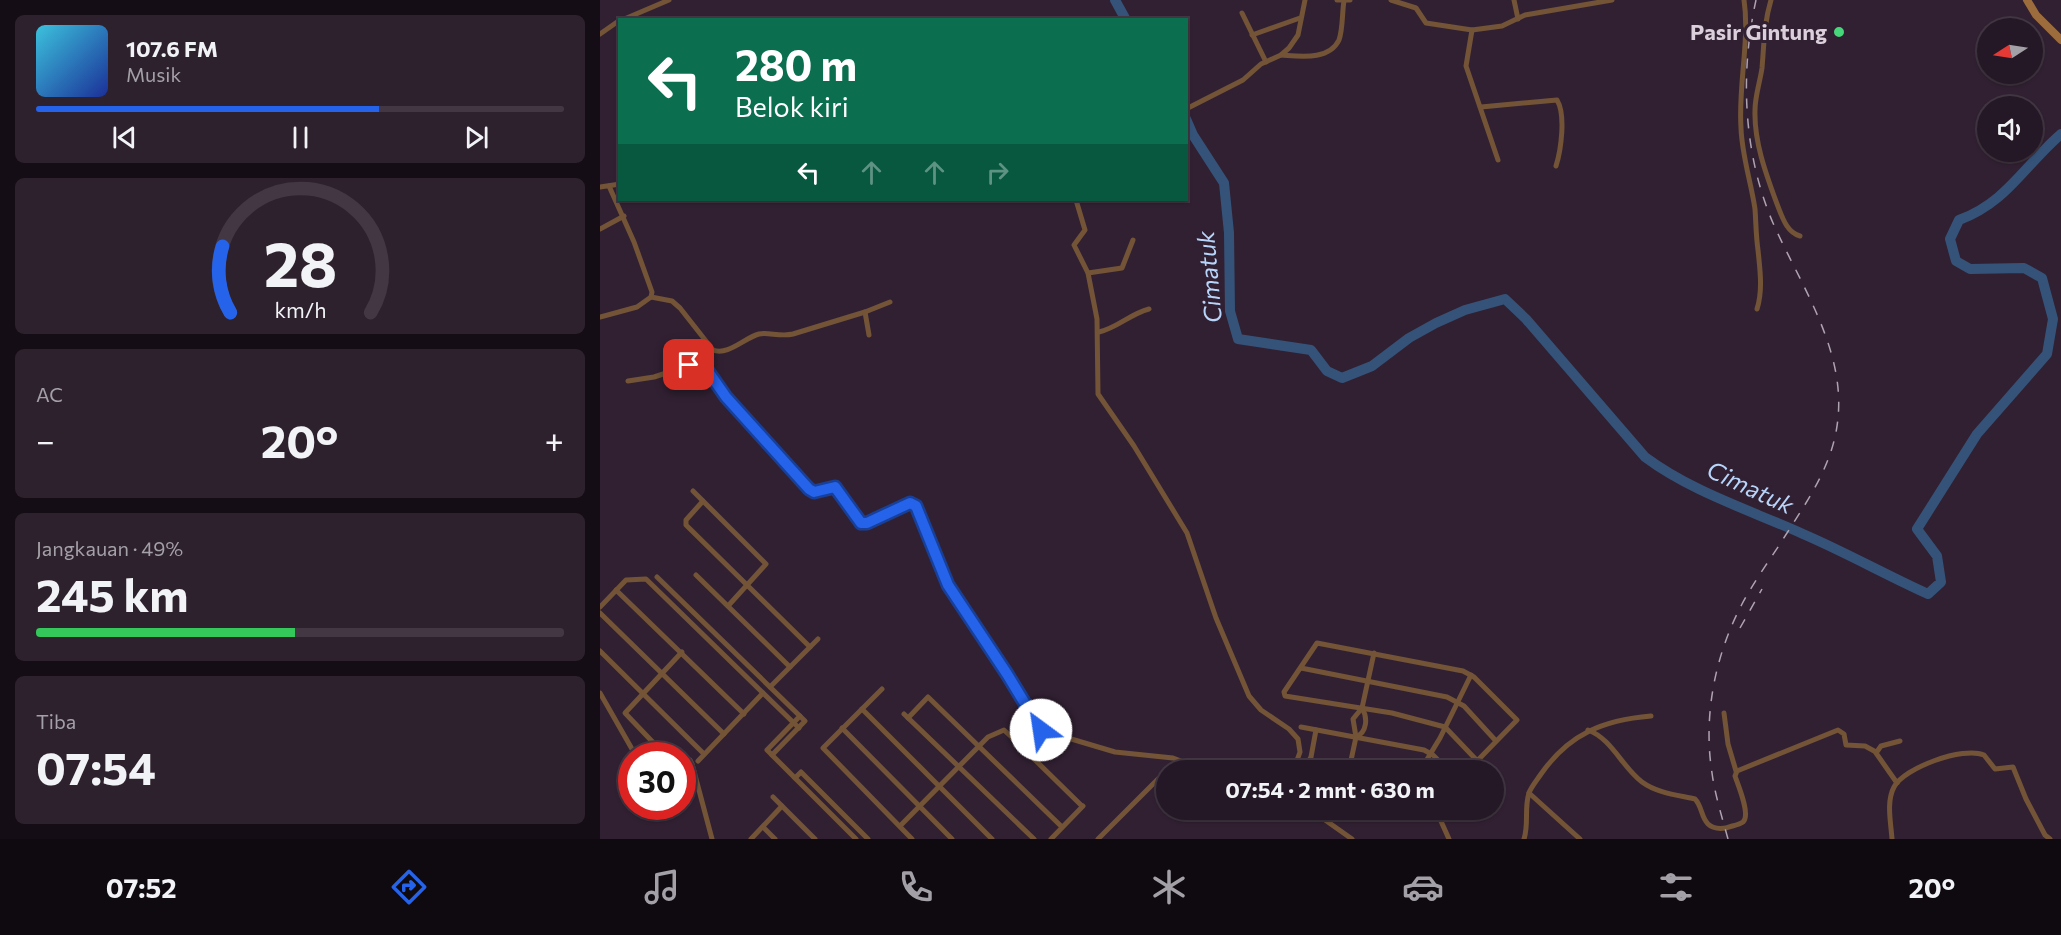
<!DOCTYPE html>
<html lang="id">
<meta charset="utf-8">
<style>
:root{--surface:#251826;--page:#2d212e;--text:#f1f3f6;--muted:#a3a0a7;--line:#423743;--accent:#2563eb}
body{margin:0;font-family:Commissioner,sans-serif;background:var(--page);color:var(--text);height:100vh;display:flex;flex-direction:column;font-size:22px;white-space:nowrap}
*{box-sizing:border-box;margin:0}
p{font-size:20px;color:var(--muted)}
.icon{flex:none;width:33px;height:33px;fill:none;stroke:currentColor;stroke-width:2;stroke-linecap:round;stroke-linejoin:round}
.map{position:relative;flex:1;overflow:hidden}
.details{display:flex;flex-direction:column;gap:15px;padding:15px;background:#140d15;width:600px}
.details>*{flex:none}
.hud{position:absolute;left:18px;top:18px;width:570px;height:183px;border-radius:0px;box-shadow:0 2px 4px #0004,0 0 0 2px var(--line);background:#0b6e4f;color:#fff;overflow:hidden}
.needle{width:39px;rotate:258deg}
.buttons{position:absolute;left:1377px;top:18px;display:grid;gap:12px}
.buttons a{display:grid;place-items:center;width:66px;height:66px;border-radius:50%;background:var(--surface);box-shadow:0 2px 4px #0004,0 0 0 2px var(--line);font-size:30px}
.speed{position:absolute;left:18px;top:742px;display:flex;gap:12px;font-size:30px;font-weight:700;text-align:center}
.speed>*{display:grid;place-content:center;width:78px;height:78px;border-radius:50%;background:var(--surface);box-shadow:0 2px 4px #0004,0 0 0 2px var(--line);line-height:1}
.speed .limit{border:9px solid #d22;background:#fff;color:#111}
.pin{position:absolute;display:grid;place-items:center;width:51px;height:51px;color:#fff;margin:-26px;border-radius:12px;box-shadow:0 3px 9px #0006}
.me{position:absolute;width:66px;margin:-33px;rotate:329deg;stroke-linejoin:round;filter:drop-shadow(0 0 4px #0008)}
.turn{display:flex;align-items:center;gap:21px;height:126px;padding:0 18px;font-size:27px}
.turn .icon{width:78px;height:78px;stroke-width:2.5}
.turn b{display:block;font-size:42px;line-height:51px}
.lanes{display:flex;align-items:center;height:57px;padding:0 18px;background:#0003;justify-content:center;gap:30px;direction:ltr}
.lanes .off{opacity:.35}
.big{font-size:45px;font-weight:700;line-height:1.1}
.details .tile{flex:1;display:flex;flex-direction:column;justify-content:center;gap:9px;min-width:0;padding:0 21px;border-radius:9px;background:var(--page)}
.details .dial{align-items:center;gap:0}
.dial svg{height:156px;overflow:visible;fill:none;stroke:var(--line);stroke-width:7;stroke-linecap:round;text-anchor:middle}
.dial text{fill:var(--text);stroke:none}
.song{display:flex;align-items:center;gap:18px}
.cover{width:72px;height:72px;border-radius:9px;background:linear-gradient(135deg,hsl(190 70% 55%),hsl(230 70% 35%))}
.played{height:6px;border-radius:3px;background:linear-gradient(90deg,var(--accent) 65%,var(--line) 65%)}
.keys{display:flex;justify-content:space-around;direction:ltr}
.heat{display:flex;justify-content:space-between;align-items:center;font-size:33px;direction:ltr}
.charge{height:9px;border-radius:4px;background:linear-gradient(90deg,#34c759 49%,var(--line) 0)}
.trip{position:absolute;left:556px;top:760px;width:348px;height:60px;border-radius:30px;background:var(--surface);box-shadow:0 2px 4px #0004,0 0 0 2px var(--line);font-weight:700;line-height:60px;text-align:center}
.dock{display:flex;height:96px;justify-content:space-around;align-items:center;background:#0f0a0f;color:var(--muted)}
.dock .icon{width:42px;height:42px}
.dock .on{color:var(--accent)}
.dock b{font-size:27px;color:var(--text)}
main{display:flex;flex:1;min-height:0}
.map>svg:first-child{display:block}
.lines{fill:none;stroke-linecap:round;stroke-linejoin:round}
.river{stroke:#355379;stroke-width:10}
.minor{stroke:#735437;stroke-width:5}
.secondary{stroke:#9d6c3c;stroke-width:8}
.rail{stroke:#b0a3b1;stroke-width:1.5;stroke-dasharray:10 10;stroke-linecap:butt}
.route-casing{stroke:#184099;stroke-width:15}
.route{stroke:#2563eb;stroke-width:10}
.poi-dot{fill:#46d77a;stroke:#312032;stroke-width:2}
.labels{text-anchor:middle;stroke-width:6;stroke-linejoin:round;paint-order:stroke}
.poi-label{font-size:22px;font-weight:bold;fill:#dacfdb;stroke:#312032;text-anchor:end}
.water-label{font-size:24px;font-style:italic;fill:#b7d4fa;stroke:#312032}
</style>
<main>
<section class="details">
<div class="tile">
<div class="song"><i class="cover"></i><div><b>107.6 FM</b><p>Musik</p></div></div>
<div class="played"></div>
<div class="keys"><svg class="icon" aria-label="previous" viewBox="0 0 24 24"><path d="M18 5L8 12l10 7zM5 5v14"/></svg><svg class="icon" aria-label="pause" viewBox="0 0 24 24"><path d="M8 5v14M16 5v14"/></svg><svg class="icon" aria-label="next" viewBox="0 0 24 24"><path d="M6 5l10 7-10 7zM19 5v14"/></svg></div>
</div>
<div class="tile dial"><svg viewBox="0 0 100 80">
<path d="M14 69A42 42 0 1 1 86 69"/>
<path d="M14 69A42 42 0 0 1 10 35" stroke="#2563eb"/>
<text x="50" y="56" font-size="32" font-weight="700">28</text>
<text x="50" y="72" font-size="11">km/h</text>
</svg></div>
<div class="tile"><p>AC</p>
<div class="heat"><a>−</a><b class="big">20°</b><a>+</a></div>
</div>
<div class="tile"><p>Jangkauan · 49%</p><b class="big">245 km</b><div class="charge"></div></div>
<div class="tile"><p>Tiba</p><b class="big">07:54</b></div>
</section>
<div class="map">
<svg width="1461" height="839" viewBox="0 0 1461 839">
<rect width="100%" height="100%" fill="#312032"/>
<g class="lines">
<g class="river">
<polyline points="515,0 526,20"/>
<path d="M586 119 593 135 624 183 629 233 630 311 638 339 711 350 727 371 742 378 772 366 809 338 836 323 865 310 905 299 926 319 1045 457C1092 492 1150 510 1203 534 1245 552 1286 575 1328 594L1341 582 1337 556 1317 529 1377 434 1447 354 1453 319 1442 278 1424 268 1370 269 1356 261 1350 239 1359 220C1406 203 1424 166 1461 134"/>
</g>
<g class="minor">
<polyline points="737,0 750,0"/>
<polyline points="791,0 816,8 826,23 872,30 902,26 925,15 1012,0"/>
<polyline points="914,0 918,19"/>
<path d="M1144 0C1150 40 1138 86 1141 128 1142 156 1151 182 1155 209 1156 223 1156 237 1158 250 1160 270 1163 290 1157 309"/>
<path d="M1171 0C1164 23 1164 45 1162 68 1160 82 1155 96 1155 110 1154 142 1166 174 1177 204 1182 216 1186 232 1200 236"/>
<polyline points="642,13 666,62"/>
<polyline points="22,20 69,0"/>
<polyline points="345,20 349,20"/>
<polyline points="872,30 866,66 898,160"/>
<polyline points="0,34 20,20"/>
<polyline points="652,35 700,18"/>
<path d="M681 55C699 56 729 61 739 40 743 29 742 12 744 1"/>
<path d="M881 107 957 100C966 115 961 150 956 166"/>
<polyline points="586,109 643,80 661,64 681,55 689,48 698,35 705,0"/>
<polyline points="0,187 20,184"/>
<polyline points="93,200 110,200"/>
<polyline points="476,200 485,230 474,245 488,273 497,319 498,394 534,446 587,533 616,618 649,696 661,710 689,729 698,739 700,752 695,766 691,771"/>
<polyline points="0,229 24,216"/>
<polyline points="488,273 522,268 533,240"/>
<path d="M51 297 72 301 80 308 113 350C128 356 144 338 159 334 168 332 181 337 193 334L265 312 290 302"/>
<polyline points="265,312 269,335"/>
<polyline points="0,317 37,307 51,297 52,292 34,242 9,186"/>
<path d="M499 332C517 328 530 314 549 309"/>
<polyline points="103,364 113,350"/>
<polyline points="28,381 54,377 100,362 126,397 212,491 235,487 261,523 263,524 303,506 314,504 348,585 407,674 441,730 515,752 573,758 607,771"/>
<polyline points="93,491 166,564 128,606"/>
<polyline points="103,501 86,520 86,525 210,647"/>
<polyline points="96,575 190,667"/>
<polyline points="57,577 205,721 172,755"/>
<polyline points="16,590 144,714"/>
<polyline points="0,607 26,580 46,579 199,728"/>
<polyline points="0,613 124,734"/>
<polyline points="0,651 104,754"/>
<polyline points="701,668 847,697 864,706 896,741"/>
<polyline points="170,687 218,639"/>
<polyline points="282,689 223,748 312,839"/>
<polyline points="0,693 36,756"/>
<polyline points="262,709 392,839"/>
<polyline points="1124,713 1128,744 1136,771"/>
<polyline points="304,714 434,839"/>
<polyline points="200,716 167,750 256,839"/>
<polyline points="308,718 328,697 462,827"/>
<polyline points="701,727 824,750 833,755 849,771"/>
<polyline points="242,728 352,839"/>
<path d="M988 730C1012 739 1022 767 1042 782 1057 793 1077 795 1095 799 1102 806 1101 817 1108 824 1113 829 1119 829 1126 828 1131 826 1139 825 1143 822 1151 815 1138 785 1135 776L1137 771 1238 730 1244 734 1246 745 1265 746 1276 752"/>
<polyline points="756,737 753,719 762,708"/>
<polyline points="66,756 25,713 82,652"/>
<polyline points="432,757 482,806"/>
<polyline points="878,760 917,720 874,677 863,671 717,643 684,692 685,696 792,713 845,727 886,770"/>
<polyline points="82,761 90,760 92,764 112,839"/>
<polyline points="98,761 163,693"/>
<polyline points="723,762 789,771"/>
<path d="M750 765 756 737C767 732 768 718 762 708L774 653"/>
<polyline points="703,771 711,757 716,730"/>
<polyline points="820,771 840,738 871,675"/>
<polyline points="195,778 201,772 268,839"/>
<polyline points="1297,783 1276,753 1281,746 1300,741"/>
<polyline points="929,793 980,839"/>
<polyline points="173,797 215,839"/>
<polyline points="711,810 752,839"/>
<polyline points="839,810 840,819 849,839"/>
<polyline points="300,826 388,737 404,730 418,743"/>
<polyline points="163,827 175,839"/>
<polyline points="151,839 182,806"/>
<polyline points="451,839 483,806"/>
<polyline points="498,839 559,778 567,775"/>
<path d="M924 839C929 824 924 808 929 793 931 787 937 780 941 774 969 734 1003 720 1051 716"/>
<path d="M1292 839C1291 823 1286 802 1294 787 1304 768 1363 746 1384 755L1395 769 1413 767 1426 799 1445 835 1450 839"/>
</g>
<polyline class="secondary" points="1427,0 1436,15 1461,40"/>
<g class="rail">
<polyline points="1140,628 1162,589"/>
<path d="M1128 839C1122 817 1115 795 1112 773 1103 716 1115 656 1141 606 1154 581 1172 557 1187 533 1210 497 1234 462 1238 418 1245 348 1200 284 1173 223 1143 153 1140 73 1156 0"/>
</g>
</g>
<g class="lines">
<defs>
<polyline id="route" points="89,365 103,364 126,397 209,489 214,492 235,487 261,523 267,523 310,503 316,506 348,585 407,674 441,730"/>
</defs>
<use href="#route" class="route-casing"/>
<use href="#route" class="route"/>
</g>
<circle class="poi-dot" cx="1239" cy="32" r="6"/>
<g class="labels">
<g class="poi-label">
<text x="1227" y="40">Pasir Gintung</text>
</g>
<g class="water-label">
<text transform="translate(610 277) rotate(-95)" y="8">Cimatuk</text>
<text transform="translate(1150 488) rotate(25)" y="8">Cimatuk</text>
</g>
</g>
</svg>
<div class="buttons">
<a><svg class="needle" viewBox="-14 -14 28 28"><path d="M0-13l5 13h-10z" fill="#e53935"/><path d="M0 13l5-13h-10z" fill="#a3a0a7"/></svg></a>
<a><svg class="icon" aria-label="sound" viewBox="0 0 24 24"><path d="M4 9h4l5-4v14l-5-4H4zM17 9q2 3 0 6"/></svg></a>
</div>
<div class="speed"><div class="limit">30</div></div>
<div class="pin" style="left:89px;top:365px;background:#d93025"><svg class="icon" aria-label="arrive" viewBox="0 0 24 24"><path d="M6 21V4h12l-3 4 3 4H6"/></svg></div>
<svg class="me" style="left:441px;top:730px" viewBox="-20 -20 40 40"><circle r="19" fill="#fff"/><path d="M0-13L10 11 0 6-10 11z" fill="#2563eb"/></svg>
<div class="trip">07:54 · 2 mnt · 630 m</div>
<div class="hud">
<div class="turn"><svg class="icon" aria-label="left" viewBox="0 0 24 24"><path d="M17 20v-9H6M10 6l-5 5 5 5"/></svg><div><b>280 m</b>Belok kiri</div></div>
<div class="lanes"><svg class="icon" aria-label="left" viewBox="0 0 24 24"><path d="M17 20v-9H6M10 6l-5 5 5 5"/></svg><svg class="icon off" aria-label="ahead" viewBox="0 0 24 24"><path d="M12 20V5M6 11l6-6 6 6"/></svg><svg class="icon off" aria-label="ahead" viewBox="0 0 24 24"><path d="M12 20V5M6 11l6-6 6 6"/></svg><svg class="icon off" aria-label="right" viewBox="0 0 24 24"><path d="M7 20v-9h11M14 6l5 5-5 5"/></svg></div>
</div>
</div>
</main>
<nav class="dock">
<b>07:52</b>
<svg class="icon on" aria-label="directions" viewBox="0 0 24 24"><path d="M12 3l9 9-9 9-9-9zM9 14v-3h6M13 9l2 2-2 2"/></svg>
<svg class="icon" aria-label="music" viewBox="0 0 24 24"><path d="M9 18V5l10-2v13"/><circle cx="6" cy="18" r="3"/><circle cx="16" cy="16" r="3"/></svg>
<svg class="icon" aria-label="phone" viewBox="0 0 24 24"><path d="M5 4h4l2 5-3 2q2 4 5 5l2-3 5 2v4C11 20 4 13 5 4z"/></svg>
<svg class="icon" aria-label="climate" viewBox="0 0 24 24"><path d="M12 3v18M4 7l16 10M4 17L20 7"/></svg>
<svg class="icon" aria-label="car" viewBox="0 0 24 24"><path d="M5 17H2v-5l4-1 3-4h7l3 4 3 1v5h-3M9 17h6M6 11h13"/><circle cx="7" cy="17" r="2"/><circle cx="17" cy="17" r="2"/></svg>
<svg class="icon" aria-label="filters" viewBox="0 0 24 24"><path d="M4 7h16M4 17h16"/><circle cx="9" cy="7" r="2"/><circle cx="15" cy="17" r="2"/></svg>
<b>20°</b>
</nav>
